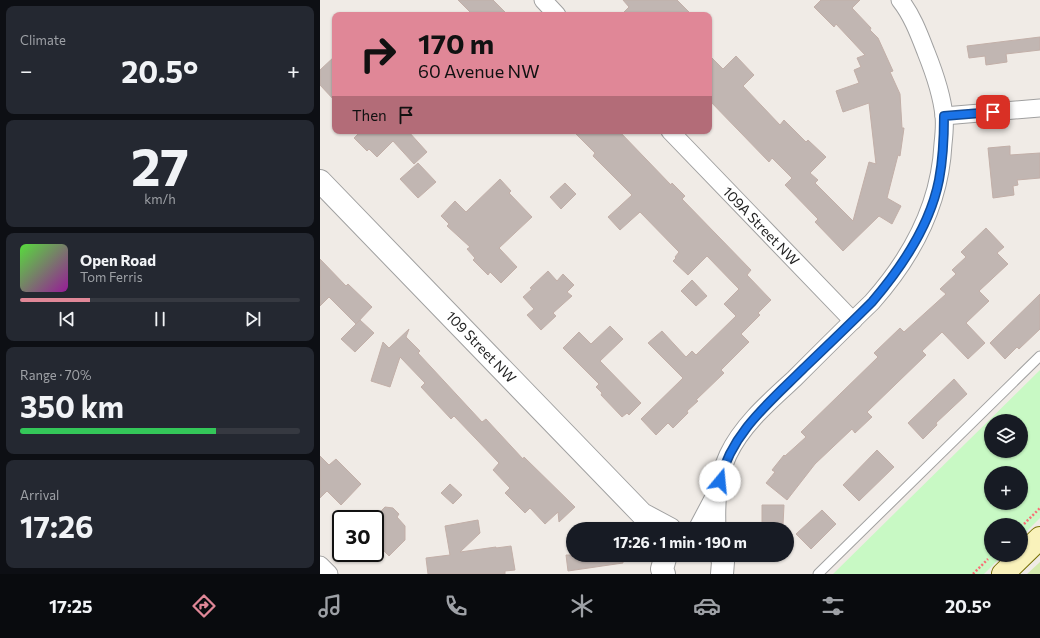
<!DOCTYPE html>
<meta charset="utf-8">
<style>
:root{--surface:#171b24;--page:#242831;--text:#f1f3f6;--muted:#9ea1a6;--line:#363941;--accent:#e08797}
body{margin:0;font-family:Commissioner,sans-serif;background:var(--page);color:var(--text);height:100vh;display:flex;flex-direction:column;font-size:15px;white-space:nowrap}
*{box-sizing:border-box;margin:0}
p{font-size:13px;color:var(--muted)}
.icon{flex:none;width:22px;height:22px;fill:none;stroke:currentColor;stroke-width:2;stroke-linecap:round;stroke-linejoin:round}
.map{position:relative;flex:1;overflow:hidden}
.side{display:flex;flex-direction:column;gap:6px;padding:6px;background:#0d0f14;width:320px}
.side>*{flex:none}
.hud{position:absolute;left:12px;top:12px;width:380px;height:122px;border-radius:8px;box-shadow:0 1px 3px #0004;background:#e08797;color:#111;overflow:hidden}
.controls{position:absolute;left:664px;top:414px;display:grid;gap:8px}
.controls a{display:grid;place-items:center;width:44px;height:44px;border-radius:50%;background:var(--surface);box-shadow:0 1px 3px #0004;font-size:20px}
.speed{position:absolute;left:12px;top:510px;display:flex;gap:8px;font-size:20px;font-weight:700;text-align:center}
.speed>*{display:grid;place-content:center;width:52px;height:52px;border-radius:50%;background:var(--surface);box-shadow:0 1px 3px #0004;line-height:1}
.speed .limit{border:2px solid #111;border-radius:6px;background:#fff;color:#111}
.pin{position:absolute;display:grid;place-items:center;width:34px;height:34px;color:#fff;margin:-17px;border-radius:8px;box-shadow:0 2px 6px #0006}
.me{position:absolute;width:44px;margin:-22px;rotate:17deg;stroke-linejoin:round;filter:drop-shadow(0 0 3px #0008)}
.turn{display:flex;align-items:center;gap:14px;height:84px;padding:0 20px;font-size:18px}
.turn .icon{width:52px;height:52px;stroke-width:2.5}
.turn b{display:block;font-size:28px;line-height:34px}
.then{display:flex;align-items:center;height:38px;padding:0 20px;background:#0003;gap:8px;font-size:15px}
.big{font-size:30px;font-weight:700;line-height:1.1}
.side .tile{flex:1;display:flex;flex-direction:column;justify-content:center;gap:6px;min-width:0;padding:0 14px;border-radius:8px;background:var(--page)}
.side .dial{align-items:center;gap:0}
.dial b{font-size:52px;line-height:1}
.song{display:flex;align-items:center;gap:12px}
.cover{width:48px;height:48px;border-radius:6px;background:linear-gradient(135deg,hsl(110 70% 55%),hsl(300 70% 35%))}
.played{height:4px;border-radius:2px;background:linear-gradient(90deg,var(--accent) 25%,var(--line) 25%)}
.keys{display:flex;justify-content:space-around;direction:ltr}
.heat{display:flex;justify-content:space-between;align-items:center;font-size:22px;direction:ltr}
.charge{height:6px;border-radius:3px;background:linear-gradient(90deg,#34c759 70%,var(--line) 0)}
.trip{position:absolute;left:246px;top:522px;width:228px;height:40px;border-radius:20px;background:var(--surface);box-shadow:0 1px 3px #0004;font-weight:700;line-height:40px;text-align:center}
.tabs{display:flex;height:64px;justify-content:space-around;align-items:center;background:#090b0e;color:var(--muted)}
.tabs .icon{width:28px;height:28px}
.tabs .current{color:var(--accent)}
.tabs b{font-size:18px;color:var(--text)}
main{display:flex;flex:1;min-height:0}
.map>svg:first-child{display:block}
.grass{fill:#d4e9ad}
.park{fill:#c8f9c4;fill-rule:evenodd}
.building{fill:#c1b6b2;stroke:#c2afa8}
.lines{fill:none;stroke-linecap:round;stroke-linejoin:round}
.service-casing{stroke:#a0a0a0;stroke-width:11}
.minor-casing{stroke:#a0a0a0;stroke-width:19}
.tertiary-casing{stroke:#a0a0a0;stroke-width:24}
.secondary-casing{stroke:#777106;stroke-width:24}
.path{stroke:#f86f76;stroke-width:2.5;stroke-dasharray:2 2;stroke-linecap:butt}
.service{stroke:#fff;stroke-width:9}
.minor{stroke:#fff;stroke-width:17}
.tertiary{stroke:#fff;stroke-width:22}
.secondary{stroke:#f9f2bb;stroke-width:22}
.route-casing{stroke:#114b97;stroke-width:10}
.route{stroke:#1a73e8;stroke-width:7}
.labels{text-anchor:middle;stroke-width:3;stroke-linejoin:round;paint-order:stroke}
.street-label{font-size:14px;fill:#1f1f1f;stroke:#fff}
</style>
<main>
<section class="side">
<div class="tile"><p>Climate</p>
<div class="heat"><a>−</a><b class="big">20.5°</b><a>+</a></div>
</div>
<div class="tile dial"><b>27</b><p>km/h</p></div>
<div class="tile">
<div class="song"><i class="cover"></i><div><b>Open Road</b><p>Tom Ferris</p></div></div>
<div class="played"></div>
<div class="keys"><svg class="icon" aria-label="previous" viewBox="0 0 24 24"><path d="M18 5L8 12l10 7zM5 5v14"/></svg><svg class="icon" aria-label="pause" viewBox="0 0 24 24"><path d="M8 5v14M16 5v14"/></svg><svg class="icon" aria-label="next" viewBox="0 0 24 24"><path d="M6 5l10 7-10 7zM19 5v14"/></svg></div>
</div>
<div class="tile"><p>Range · 70%</p><b class="big">350 km</b><div class="charge"></div></div>
<div class="tile"><p>Arrival</p><b class="big">17:26</b></div>
</section>
<div class="map">
<svg width="720" height="574" viewBox="0 0 720 574">
<rect width="100%" height="100%" fill="#f0ebe6"/>
<polygon class="grass" points="720,562 720,574 707,574"/>
<path class="park" d="M720 370V518L701 537V525H671V555H683L664 574H513ZM671 421H701V451H671ZM671 473H701V503H671Z"/>
<g class="building">
<polygon points="138,0 173,0 188,15 153,15"/>
<polygon points="303,0 357,0 372,15 301,15 309,7"/>
<polygon points="501,0 540,0 532,8 551,28 550,30 558,38 573,71 570,72 580,94 582,128 584,128 580,156 578,155 567,198 581,206 572,224 559,216 523,251 495,222 498,219 465,185 472,178 452,158 449,162 389,100 389,55 403,69 416,56 434,75 423,86 460,125 464,120 486,142 488,140 506,157 490,173 498,180 495,183 533,221 549,162 556,164 549,103 523,112 516,91 539,83 534,70 541,67 537,58 545,55 516,24 514,27 494,7"/>
<polygon points="720,37 720,50 686,54 687,62 666,65 665,56 649,58 647,46"/>
<polygon points="15,56 15,101 0,85 0,70"/>
<polygon points="41,131 88,131 107,152 94,164 73,141 57,157 49,149 47,151 34,138"/>
<polygon points="253,131 299,131 351,185 352,183 365,196 362,199 431,270 427,275 451,300 438,313 440,315 421,334 429,342 401,370 404,373 376,400 378,401 367,411 368,413 353,428 348,423 336,435 321,419 363,378 328,343 342,331 366,357 372,351 376,355 416,316 404,304 419,289 387,256 368,275 353,261 356,258 355,257 359,252 320,212 300,230 288,217 312,195 273,156 275,153"/>
<polygon points="690,146 690,155 720,153 720,178 697,180 698,185 693,186 694,195 673,198 668,148"/>
<polygon points="98,163 116,182 98,198 80,179"/>
<polygon points="180,179 191,191 189,193 212,217 179,248 197,267 181,283 170,272 168,275 153,260 155,258 147,249 150,247 127,226 129,224 121,216 135,201 146,212"/>
<polygon points="245,183 256,194 241,209 230,197"/>
<polygon points="666,228 684,247 677,253 688,264 659,291 669,301 646,323 665,343 648,359 622,332 602,351 606,355 547,412 552,417 535,433 532,429 495,464 467,500 446,483 455,472 452,470 464,455 465,456 486,437 481,432 558,357 554,353 580,328 584,332 626,294 620,289 636,274 632,270 646,257 641,252"/>
<polygon points="0,259 26,286 28,284 52,307 36,324 9,297 0,306"/>
<polygon points="228,271 237,281 243,274 254,285 247,292 252,296 233,313 236,316 221,330 207,315 214,309 203,297 212,289 210,288"/>
<polygon points="372,280 387,296 376,306 361,291"/>
<polygon points="720,294 720,329 699,349 697,347 685,359 670,343"/>
<polygon points="40,320 54,333 35,352 21,339"/>
<polygon points="290,326 303,339 280,361 321,403 309,415 307,413 302,417 281,395 282,393 276,387 279,384 243,348 259,332 271,344"/>
<polygon points="89,329 86,337 100,351 98,353 162,422 166,419 203,459 204,457 255,507 239,522 238,512 225,524 210,508 205,513 185,493 190,488 173,470 179,463 134,416 131,419 101,387 105,383 80,357 70,387 51,381 63,342 69,348"/>
<polygon points="634,379 647,394 616,423 617,425 603,439 588,423"/>
<polygon points="557,450 574,467 539,501 523,485"/>
<polygon points="0,456 9,465 16,459 41,484 21,505 7,491 0,498"/>
<polygon points="130,484 142,495 133,504 121,493"/>
<polygon points="442,505 464,505 463,525 442,525"/>
<polygon points="65,507 73,508 79,514 77,517 85,526 85,540 69,556 55,542 55,517"/>
<polygon points="502,510 516,524 491,549 476,534"/>
<polygon points="158,520 160,533 140,552 176,547 176,548 191,546 195,570 185,571 185,574 108,574 106,558 130,555 125,526"/>
<polygon points="246,555 303,555 303,563 248,571"/>
</g>
<g class="lines">
<defs>
<polyline id="service" points="498,574 720,356"/>
<g id="minor">
<polyline points="223,0 237,15"/>
<polyline points="624,116 720,108"/>
<polyline points="350,131 533,321"/>
<polyline points="377,529 395,495"/>
<path d="M397 529C396 503 397 479 408 455 422 425 450 401 474 379 500 353 526 327 552 302 592 257 620 204 623 144 624 135 625 125 624 116 622 94 614 72 606 52 599 34 592 15 580 0"/>
<polyline points="0,565 9,574"/>
</g>
<g id="tertiary">
<polyline points="0,181 322,514 350,529"/>
<polyline points="401,555 403,562 402,574"/>
<polyline points="344,574 342,569 346,555"/>
</g>
<polyline id="secondary" points="683,574 720,538"/>
</defs>
<use href="#service" class="service-casing"/>
<use href="#minor" class="minor-casing"/>
<use href="#tertiary" class="tertiary-casing"/>
<use href="#secondary" class="secondary-casing"/>
<g class="path">
<polyline points="704,524 720,508"/>
<polyline points="653,574 668,559"/>
</g>
<use href="#service" class="service"/>
<use href="#minor" class="minor"/>
<use href="#tertiary" class="tertiary"/>
<use href="#secondary" class="secondary"/>
</g>
<g class="lines">
<defs>
<path id="route" d="M400 481C411 433 451 401 484 368 507 346 530 324 552 302 582 267 610 226 619 180 623 159 624 138 624 116L673 112"/>
</defs>
<use href="#route" class="route-casing"/>
<use href="#route" class="route"/>
</g>
<g class="labels">
<g class="street-label">
<text transform="translate(441 226) rotate(46)" y="5">109A Street NW</text>
<text transform="translate(161 347) rotate(46)" y="5">109 Street NW</text>
</g>
</g>
</svg>
<div class="controls">
<a><svg class="icon" aria-label="layers" viewBox="0 0 24 24"><path d="M12 4l9 5-9 5-9-5zM3 14l9 5 9-5"/></svg></a>
<a>+</a>
<a>−</a>
</div>
<div class="speed"><div class="limit">30</div></div>
<div class="pin" style="left:673px;top:112px;background:#d93025"><svg class="icon" aria-label="arrive" viewBox="0 0 24 24"><path d="M6 21V4h12l-3 4 3 4H6"/></svg></div>
<svg class="me" style="left:400px;top:481px" viewBox="-20 -20 40 40"><circle r="19" fill="#fff"/><path d="M0-13L10 11 0 6-10 11z" fill="#1a73e8"/></svg>
<div class="trip">17:26 · 1 min · 190 m</div>
<div class="hud">
<div class="turn"><svg class="icon" aria-label="right" viewBox="0 0 24 24"><path d="M7 20v-9h11M14 6l5 5-5 5"/></svg><div><b>170 m</b>60 Avenue NW</div></div>
<div class="then">Then<svg class="icon" aria-label="arrive" viewBox="0 0 24 24"><path d="M6 21V4h12l-3 4 3 4H6"/></svg></div>
</div>
</div>
</main>
<nav class="tabs">
<b>17:25</b>
<svg class="icon current" aria-label="directions" viewBox="0 0 24 24"><path d="M12 3l9 9-9 9-9-9zM9 14v-3h6M13 9l2 2-2 2"/></svg>
<svg class="icon" aria-label="music" viewBox="0 0 24 24"><path d="M9 18V5l10-2v13"/><circle cx="6" cy="18" r="3"/><circle cx="16" cy="16" r="3"/></svg>
<svg class="icon" aria-label="phone" viewBox="0 0 24 24"><path d="M5 4h4l2 5-3 2q2 4 5 5l2-3 5 2v4C11 20 4 13 5 4z"/></svg>
<svg class="icon" aria-label="climate" viewBox="0 0 24 24"><path d="M12 3v18M4 7l16 10M4 17L20 7"/></svg>
<svg class="icon" aria-label="car" viewBox="0 0 24 24"><path d="M5 17H2v-5l4-1 3-4h7l3 4 3 1v5h-3M9 17h6M6 11h13"/><circle cx="7" cy="17" r="2"/><circle cx="17" cy="17" r="2"/></svg>
<svg class="icon" aria-label="filters" viewBox="0 0 24 24"><path d="M4 7h16M4 17h16"/><circle cx="9" cy="7" r="2"/><circle cx="15" cy="17" r="2"/></svg>
<b>20.5°</b>
</nav>
